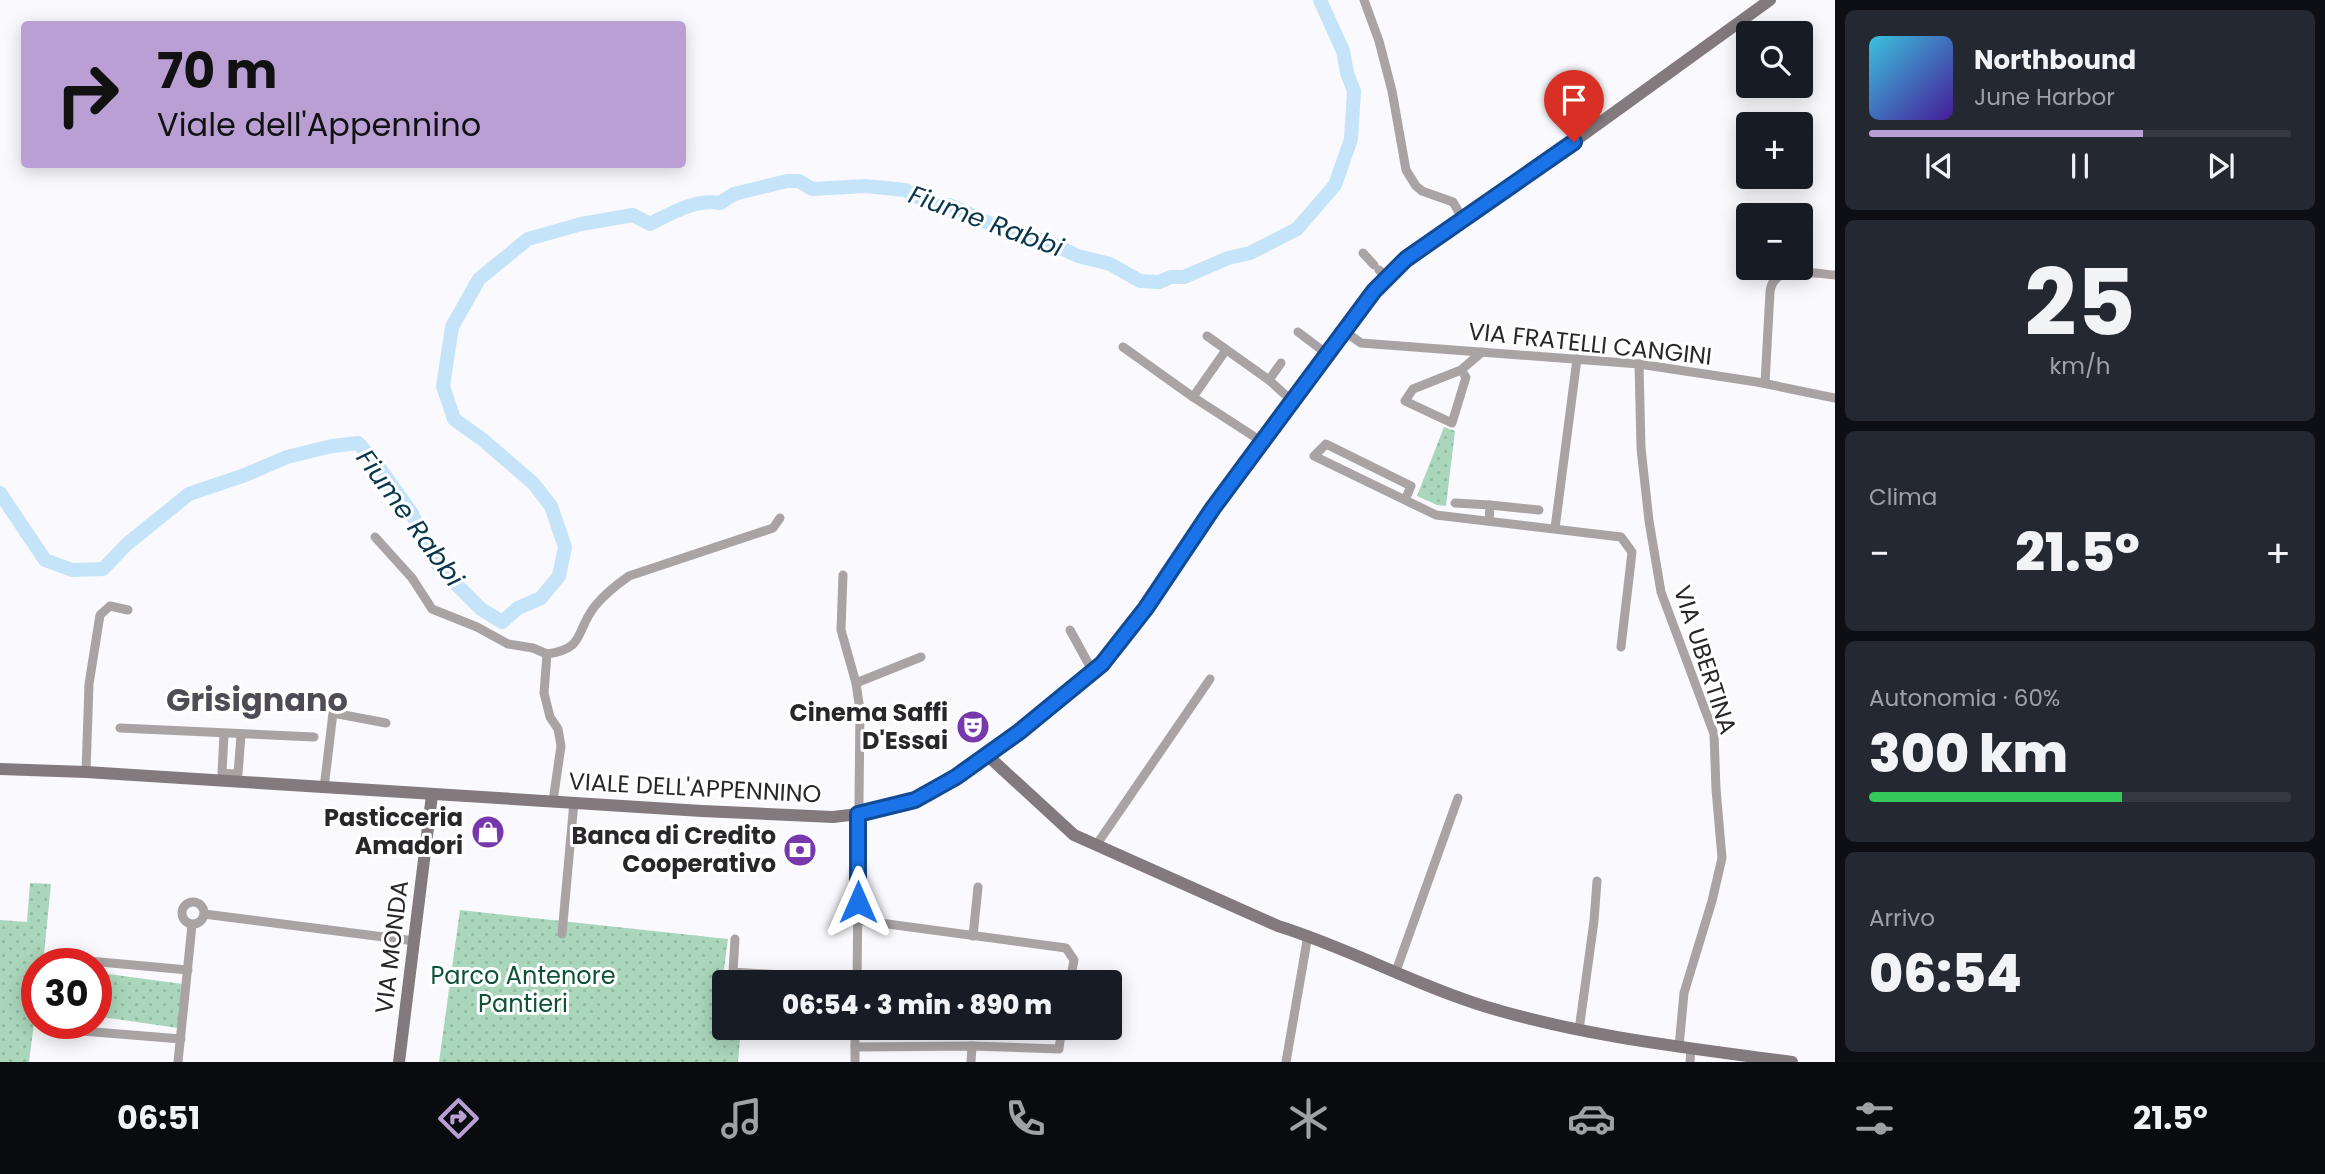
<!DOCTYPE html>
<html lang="it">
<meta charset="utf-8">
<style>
:root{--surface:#171b24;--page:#242831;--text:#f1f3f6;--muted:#9ea1a6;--line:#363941;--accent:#ba9fd5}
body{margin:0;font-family:Poppins,sans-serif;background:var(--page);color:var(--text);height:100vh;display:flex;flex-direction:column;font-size:26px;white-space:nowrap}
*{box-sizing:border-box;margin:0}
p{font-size:23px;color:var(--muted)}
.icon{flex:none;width:38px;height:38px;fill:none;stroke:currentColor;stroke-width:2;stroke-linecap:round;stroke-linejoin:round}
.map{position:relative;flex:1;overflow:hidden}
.panel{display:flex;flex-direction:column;gap:10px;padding:10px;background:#0d0f14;width:490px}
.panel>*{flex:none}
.guide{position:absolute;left:21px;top:21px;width:665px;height:147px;border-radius:7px;box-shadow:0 4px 18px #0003;background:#ba9fd5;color:#111;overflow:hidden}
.buttons{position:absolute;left:1736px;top:21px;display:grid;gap:14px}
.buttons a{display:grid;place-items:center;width:77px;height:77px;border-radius:7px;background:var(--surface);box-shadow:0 4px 18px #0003;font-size:35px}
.speed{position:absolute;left:21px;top:948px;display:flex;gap:14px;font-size:35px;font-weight:700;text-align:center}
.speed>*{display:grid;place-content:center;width:91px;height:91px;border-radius:50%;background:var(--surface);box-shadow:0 4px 18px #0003;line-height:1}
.speed .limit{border:10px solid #d22;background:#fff;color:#111}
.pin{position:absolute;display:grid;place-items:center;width:60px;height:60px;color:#fff;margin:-72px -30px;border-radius:50% 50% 50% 0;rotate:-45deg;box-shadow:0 0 7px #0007}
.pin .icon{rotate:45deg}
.me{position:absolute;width:77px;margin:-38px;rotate:0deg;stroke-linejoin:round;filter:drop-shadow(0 0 5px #0008)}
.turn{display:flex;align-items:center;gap:24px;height:147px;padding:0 21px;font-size:32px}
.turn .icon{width:91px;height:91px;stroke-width:2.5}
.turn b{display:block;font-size:49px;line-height:60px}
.big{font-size:52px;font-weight:800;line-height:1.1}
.panel .card{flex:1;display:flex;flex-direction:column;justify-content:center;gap:10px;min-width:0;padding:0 24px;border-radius:10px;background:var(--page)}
.panel .dial{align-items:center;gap:0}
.dial b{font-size:91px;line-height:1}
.song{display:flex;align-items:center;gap:21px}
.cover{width:84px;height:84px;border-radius:10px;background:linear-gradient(135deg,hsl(190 70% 55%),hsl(260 70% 35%))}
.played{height:7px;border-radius:4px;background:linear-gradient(90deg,var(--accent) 65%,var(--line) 65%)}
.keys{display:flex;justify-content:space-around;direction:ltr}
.heat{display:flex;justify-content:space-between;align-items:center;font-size:38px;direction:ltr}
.charge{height:10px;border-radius:5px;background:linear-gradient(90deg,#34c759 60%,var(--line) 0)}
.trip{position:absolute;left:712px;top:970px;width:410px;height:70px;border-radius:7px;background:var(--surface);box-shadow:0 4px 18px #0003;font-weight:800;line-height:70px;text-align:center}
.tabs{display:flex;height:112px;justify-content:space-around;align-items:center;background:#090b0e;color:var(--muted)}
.tabs .icon{width:49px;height:49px}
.tabs .selected{color:var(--accent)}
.tabs b{font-size:32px;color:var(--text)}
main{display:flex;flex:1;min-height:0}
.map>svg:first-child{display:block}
.park{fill:url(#park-dots)}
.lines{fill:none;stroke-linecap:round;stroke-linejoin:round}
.river{stroke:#c5e4f9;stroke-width:14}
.minor{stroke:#a9a3a4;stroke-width:9}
.secondary{stroke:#827a7c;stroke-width:12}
.route-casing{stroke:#114b97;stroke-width:18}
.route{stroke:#1a73e8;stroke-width:12}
.labels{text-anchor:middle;stroke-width:6;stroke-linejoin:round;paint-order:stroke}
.street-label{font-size:24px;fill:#29272b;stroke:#fff}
.poi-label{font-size:24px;font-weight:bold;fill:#29272b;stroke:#fff;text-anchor:end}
.park-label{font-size:24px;fill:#0f5335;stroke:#fff}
.water-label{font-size:26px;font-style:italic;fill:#0a364d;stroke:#fff}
.district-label{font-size:32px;font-weight:bold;fill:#4f4c55;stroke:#fff}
</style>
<main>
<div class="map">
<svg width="1835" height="1062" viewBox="0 0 1835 1062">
<defs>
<pattern id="park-dots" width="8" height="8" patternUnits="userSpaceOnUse" patternTransform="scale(1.75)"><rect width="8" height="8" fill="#aad7bc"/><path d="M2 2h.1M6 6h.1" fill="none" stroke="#92b9a2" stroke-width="1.8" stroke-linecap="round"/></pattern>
</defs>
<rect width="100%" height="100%" fill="#faf9fd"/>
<g class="park">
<polygon points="1444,427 1455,431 1446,506 1437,505 1417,496"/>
<polygon points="30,883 51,884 43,964 37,964 37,1000 29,1062 0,1062 0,920 27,922"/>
<polygon points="460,910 728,939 721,991 724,991 724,1027 741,1027 738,1062 439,1062"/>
<polygon points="108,974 183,984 178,1028 102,1017 104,1002 96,1000 96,984 107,985"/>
</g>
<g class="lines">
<path class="river" d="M0 493 45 560 72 570 103 569 127 544 189 494 245 475 287 457 332 446 358 443 376 463 411 512 439 567 481 609 502 622 518 608 541 598 559 576 565 547 551 506 533 483 483 440 454 419 443 386 452 327 479 279 528 239 581 224 633 215 650 224C672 213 695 199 720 203L734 194 787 181H799L812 189 865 186 905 190 935 206 949 205 1011 233 1046 241 1078 256 1110 264 1140 281 1159 282 1171 277H1184L1228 258 1250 253 1297 229 1335 185 1351 139 1354 91 1347 73 1343 51 1320 0"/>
<g class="minor">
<polyline points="1364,0 1379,41 1392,91 1406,170 1416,186 1422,191 1453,202 1464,221"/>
<polyline points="1363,253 1374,265"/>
<polyline points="1379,270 1387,278"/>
<polyline points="1344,331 1361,343 1639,364 1757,382 1835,398"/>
<polyline points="1298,332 1327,354"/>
<polyline points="1207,336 1269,380 1292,401"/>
<polyline points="1123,347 1193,397 1261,441"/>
<polyline points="1639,364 1641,448 1649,521 1661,592 1714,734 1716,789 1722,858 1712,901 1684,993 1679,1047"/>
<polyline points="1461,370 1466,377 1452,423 1405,401 1413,389 1461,370 1482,352"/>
<polyline points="1269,380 1281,363"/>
<path d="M1765 383 1770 292C1773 262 1814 274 1835 275"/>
<polyline points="1193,397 1226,350"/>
<polyline points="1405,500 1411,486 1326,444 1314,456 1436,515 1621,537 1632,552 1621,647"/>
<polyline points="1455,503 1490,505 1489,521"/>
<polyline points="1490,505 1539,510"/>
<polyline points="1555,528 1577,359"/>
<polyline points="375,537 412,578 432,609 477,627 508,644 533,648 547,654"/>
<polyline points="843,575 841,630 856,683"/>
<polyline points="1070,630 1093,672"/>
<polyline points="120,728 314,737"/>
<polyline points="224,734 222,773 231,774"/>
<polyline points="86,772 89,684 100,615 110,606 128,610"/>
<polyline points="231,782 231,774 238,774 241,735"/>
<polyline points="324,788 333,713 386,723"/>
<path d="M553 801 561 746 558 729 550 717 544 693 547 654C586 649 575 631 595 606 605 594 616 585 629 576L773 528 780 518"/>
<polyline points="1097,844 1210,679"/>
<circle cx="193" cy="913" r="11"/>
<polyline points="204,914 415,941"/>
<polyline points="858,920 1066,948 1074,960 1070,982"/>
<polyline points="562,934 574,802"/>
<polyline points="973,936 978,887"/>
<polyline points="735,939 733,972 857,980"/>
<polyline points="78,960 188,970"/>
<polyline points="1396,971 1458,798"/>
<polyline points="857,982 860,710 856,683 921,657"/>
<polyline points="1579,1030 1594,921 1597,881"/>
<polyline points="82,1031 181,1039"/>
<polyline points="855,1047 972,1046 1059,1049 1062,1027"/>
<polyline points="178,1062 192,925"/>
<polyline points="855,1062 855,1027"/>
<polyline points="971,1062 972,1046"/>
<polyline points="1286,1062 1308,935"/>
<polyline points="1690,1062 1691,1049"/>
</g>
<g class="secondary">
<path d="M988 756 1074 835 1278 926C1349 948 1415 985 1487 1007 1586 1037 1690 1048 1792 1062"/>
<polyline points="0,769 86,772 702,811 833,817 858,814 915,800 988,756 1069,693 1102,664 1146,608 1213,508 1374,291 1407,259 1464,221 1770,0"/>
<polyline points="399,1062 432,795"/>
</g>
</g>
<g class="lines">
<defs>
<polyline id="route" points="858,902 858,814 915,800 956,777 1019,732 1102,664 1146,608 1213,508 1374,291 1406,259 1574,142"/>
</defs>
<use href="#route" class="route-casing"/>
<use href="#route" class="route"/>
</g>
<defs>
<symbol id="theatre-disc" viewBox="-11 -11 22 22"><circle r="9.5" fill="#7738ad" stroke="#fff"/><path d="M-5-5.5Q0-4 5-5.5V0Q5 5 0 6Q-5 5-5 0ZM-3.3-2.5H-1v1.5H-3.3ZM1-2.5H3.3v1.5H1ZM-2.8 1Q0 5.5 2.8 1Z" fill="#fff"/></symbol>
<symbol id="shop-disc" viewBox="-11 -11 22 22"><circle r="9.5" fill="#7738ad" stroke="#fff"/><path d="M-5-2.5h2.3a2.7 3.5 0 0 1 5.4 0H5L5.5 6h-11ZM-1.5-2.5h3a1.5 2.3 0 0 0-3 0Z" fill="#fff"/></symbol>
<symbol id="bank-disc" viewBox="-11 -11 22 22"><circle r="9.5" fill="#7738ad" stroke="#fff"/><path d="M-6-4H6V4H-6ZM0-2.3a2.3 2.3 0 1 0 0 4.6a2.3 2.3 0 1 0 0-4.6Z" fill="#fff"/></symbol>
</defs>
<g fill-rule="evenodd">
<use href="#theatre-disc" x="954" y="708" width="38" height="38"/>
<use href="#shop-disc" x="469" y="813" width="38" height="38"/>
<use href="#bank-disc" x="781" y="831" width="38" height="38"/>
</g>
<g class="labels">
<g class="street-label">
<text transform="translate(1590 344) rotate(6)" y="8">VIA FRATELLI CANGINI</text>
<text transform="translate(1705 660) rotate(72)" y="8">VIA UBERTINA</text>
<text transform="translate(695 788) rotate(3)" y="8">VIALE DELL'APPENNINO</text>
<text transform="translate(392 947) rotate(-83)" y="8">VIA MONDA</text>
</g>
<g class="poi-label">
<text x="948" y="721">Cinema Saffi<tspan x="948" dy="28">D'Essai</tspan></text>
<text x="463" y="826">Pasticceria<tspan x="463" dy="28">Amadori</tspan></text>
<text x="776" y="844">Banca di Credito<tspan x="776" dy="28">Cooperativo</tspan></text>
</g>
<g class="park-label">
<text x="523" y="984">Parco Antenore<tspan x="523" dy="28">Pantieri</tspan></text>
</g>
<g class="water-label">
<text transform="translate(986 221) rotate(20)" y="9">Fiume Rabbi</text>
<text transform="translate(410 518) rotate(54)" y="9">Fiume Rabbi</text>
</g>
<g class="district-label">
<text x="257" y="711">Grisignano</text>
</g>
</g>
</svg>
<div class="buttons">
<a><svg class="icon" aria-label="search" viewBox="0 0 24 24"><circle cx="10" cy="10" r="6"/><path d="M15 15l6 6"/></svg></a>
<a>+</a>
<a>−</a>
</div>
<div class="speed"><div class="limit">30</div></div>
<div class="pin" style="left:1574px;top:142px;background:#d93025"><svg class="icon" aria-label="arrive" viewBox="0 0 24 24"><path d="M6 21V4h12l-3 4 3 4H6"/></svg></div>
<svg class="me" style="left:858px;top:902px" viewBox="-20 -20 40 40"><path d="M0-17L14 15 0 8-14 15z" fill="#1a73e8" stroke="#fff" stroke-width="4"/></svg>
<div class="trip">06:54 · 3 min · 890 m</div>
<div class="guide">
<div class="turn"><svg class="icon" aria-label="right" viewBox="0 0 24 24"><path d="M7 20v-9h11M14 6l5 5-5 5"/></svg><div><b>70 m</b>Viale dell'Appennino</div></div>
</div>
</div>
<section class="panel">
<div class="card">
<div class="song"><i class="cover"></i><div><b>Northbound</b><p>June Harbor</p></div></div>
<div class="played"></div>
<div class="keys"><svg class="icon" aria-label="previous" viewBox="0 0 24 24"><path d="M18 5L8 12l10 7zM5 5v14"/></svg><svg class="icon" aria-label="pause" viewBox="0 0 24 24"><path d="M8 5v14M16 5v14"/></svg><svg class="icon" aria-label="next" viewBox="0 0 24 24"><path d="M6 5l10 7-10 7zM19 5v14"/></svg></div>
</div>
<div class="card dial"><b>25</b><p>km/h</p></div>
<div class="card"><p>Clima</p>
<div class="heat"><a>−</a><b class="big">21.5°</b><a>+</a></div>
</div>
<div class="card"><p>Autonomia · 60%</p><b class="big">300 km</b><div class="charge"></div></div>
<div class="card"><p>Arrivo</p><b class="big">06:54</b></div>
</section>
</main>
<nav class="tabs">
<b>06:51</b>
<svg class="icon selected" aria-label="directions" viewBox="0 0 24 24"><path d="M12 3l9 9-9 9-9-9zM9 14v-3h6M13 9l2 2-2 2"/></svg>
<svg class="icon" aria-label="music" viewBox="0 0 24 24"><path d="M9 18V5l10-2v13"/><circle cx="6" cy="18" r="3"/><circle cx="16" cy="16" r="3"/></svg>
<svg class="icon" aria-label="phone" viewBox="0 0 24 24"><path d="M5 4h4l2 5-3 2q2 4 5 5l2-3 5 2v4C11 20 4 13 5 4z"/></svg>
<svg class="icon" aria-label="climate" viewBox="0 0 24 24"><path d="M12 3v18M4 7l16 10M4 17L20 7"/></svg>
<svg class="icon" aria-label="car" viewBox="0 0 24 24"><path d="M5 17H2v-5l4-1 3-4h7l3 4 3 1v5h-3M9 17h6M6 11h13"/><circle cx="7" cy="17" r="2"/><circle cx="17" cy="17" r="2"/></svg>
<svg class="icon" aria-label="filters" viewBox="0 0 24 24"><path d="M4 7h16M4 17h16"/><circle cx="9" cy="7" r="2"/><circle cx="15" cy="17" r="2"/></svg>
<b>21.5°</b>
</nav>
